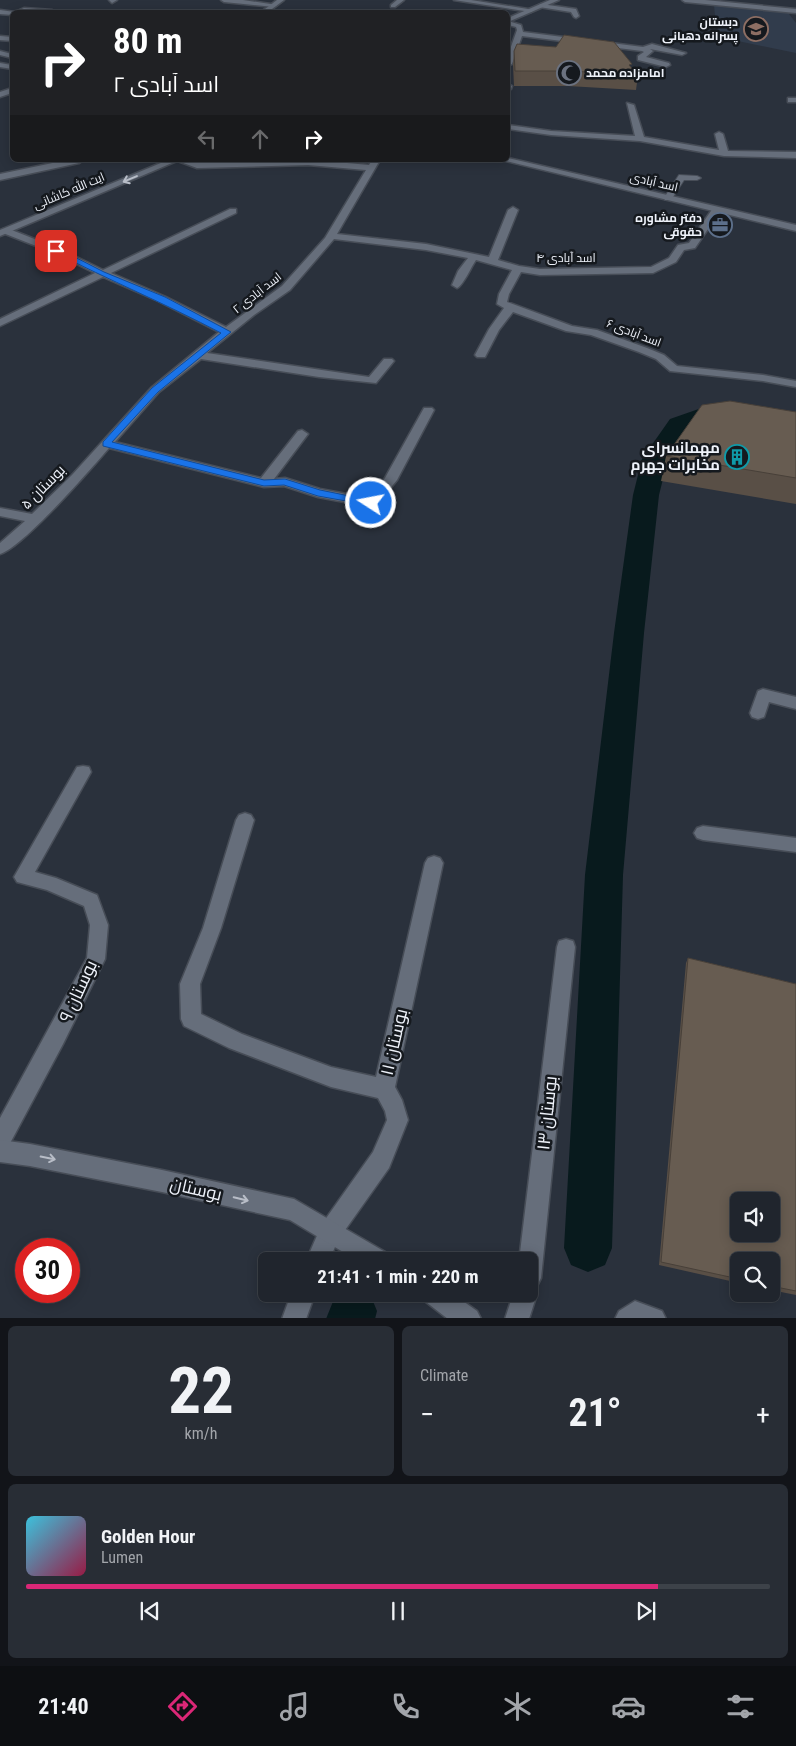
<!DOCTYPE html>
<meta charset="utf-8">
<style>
:root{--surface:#20252d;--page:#282d35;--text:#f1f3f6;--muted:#a2a5aa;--line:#3d4249;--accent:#db2777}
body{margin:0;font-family:"Roboto Condensed",Cairo,sans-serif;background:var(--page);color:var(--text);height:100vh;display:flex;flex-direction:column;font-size:19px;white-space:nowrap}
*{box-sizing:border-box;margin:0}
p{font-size:16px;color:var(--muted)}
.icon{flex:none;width:28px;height:28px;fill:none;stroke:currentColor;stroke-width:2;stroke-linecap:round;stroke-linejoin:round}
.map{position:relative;height:1318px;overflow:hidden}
.drawer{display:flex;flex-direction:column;gap:8px;padding:8px;background:#121419;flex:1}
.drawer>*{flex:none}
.banner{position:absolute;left:10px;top:10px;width:500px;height:152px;border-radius:8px;box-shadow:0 2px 12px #0003,0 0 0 1px var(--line);background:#202124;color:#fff;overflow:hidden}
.tools{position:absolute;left:730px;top:1192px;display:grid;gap:10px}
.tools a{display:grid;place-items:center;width:50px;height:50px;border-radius:8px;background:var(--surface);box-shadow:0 2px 12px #0003,0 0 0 1px var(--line);font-size:25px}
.speed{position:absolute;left:15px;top:1238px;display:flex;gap:10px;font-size:25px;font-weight:700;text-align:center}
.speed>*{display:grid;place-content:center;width:65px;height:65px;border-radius:50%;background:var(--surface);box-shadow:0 2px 12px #0003,0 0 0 1px var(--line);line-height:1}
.speed .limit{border:8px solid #d22;background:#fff;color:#111}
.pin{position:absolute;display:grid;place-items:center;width:42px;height:42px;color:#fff;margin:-21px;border-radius:10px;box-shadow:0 2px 8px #0006}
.me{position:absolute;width:55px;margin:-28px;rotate:281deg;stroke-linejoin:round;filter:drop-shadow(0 0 4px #0008)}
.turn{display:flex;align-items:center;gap:18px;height:105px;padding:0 20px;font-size:22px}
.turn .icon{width:65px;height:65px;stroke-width:2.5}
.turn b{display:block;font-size:35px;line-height:42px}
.lanes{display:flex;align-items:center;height:48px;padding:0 20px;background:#0003;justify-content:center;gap:25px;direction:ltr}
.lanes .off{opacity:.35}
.big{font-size:38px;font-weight:700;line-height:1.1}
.drawer .tile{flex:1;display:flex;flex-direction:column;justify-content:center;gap:8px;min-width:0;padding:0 18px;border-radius:8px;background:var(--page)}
.drawer .dial{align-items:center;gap:0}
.dial b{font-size:65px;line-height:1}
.song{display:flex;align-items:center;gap:15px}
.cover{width:60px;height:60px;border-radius:8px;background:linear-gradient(135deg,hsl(190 70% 55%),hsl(340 70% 35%))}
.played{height:5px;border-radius:2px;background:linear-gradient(90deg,var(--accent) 85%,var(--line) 85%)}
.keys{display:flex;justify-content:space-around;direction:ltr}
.heat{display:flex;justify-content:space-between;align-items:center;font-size:28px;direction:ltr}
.drawer .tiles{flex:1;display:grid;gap:8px;grid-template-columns:1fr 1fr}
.tile:last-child{grid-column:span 2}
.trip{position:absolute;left:258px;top:1252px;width:280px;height:50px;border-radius:8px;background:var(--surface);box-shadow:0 2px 12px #0003,0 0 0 1px var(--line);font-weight:700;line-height:50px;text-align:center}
.tabs{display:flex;height:80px;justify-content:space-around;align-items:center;background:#0d0f12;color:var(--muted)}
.tabs .icon{width:35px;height:35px}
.tabs .on{color:var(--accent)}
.tabs b{font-size:22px;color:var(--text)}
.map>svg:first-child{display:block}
.built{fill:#313c4c}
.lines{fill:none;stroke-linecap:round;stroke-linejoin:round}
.canal{fill:#081a1d;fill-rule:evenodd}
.lane-casing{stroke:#474d57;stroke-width:2}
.street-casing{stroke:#474d57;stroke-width:3}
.secondary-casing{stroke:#474d57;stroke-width:3}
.lane{fill:#666e7b;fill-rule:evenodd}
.street{fill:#666e7b;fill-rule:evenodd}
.secondary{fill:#666e7b;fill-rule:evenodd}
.wall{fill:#594f46}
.building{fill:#675c51;stroke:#484039;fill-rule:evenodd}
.oneway{stroke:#b8bdc7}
.route{fill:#1a73e8;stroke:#114b97}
.labels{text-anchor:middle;stroke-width:5;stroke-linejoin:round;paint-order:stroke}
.far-poi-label{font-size:12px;font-weight:bold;fill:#eef2fa;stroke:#15191e;text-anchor:end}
.far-street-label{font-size:12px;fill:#eef2fa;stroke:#15191e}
.poi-label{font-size:15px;font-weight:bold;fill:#eef2fa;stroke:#15191e;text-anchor:end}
.street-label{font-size:15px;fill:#eef2fa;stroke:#15191e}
.near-street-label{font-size:18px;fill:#eef2fa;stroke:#15191e}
</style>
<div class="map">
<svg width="796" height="1319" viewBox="0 0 796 1319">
<rect width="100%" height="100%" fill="#2a313c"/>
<polygon class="built" points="714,5 790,12 789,14 796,23 796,53 733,40 728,43 713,38 719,33 716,27"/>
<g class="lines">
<g class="canal">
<polygon points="713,404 796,418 796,432 715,419 688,429 668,459 659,495 644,633 623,875 612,1248 605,1265 588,1272 571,1265 564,1248 585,875 614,633 633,495 642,459 670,419"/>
<polygon points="336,1294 370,1294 377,1311 375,1319 326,1319"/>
</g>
<defs>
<polygon id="lane" points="679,175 697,176 701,178 697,180 684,180 671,200 665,200 664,198"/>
<g id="street">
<polygon points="109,0 117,0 112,3"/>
<polygon points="221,0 243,0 277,5 274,7 224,2"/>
<polygon points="397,0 404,0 395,7 391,7 391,5"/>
<polygon points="454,0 471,0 534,10 531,12"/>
<polygon points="682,0 705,0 796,9 796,13 685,2"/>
<polygon points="541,4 576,9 579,16 576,18 574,17 571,12 539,7 539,5"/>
<polygon points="24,8 52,10 55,12 15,12"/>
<polygon points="0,10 15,12 12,12 12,15 0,14"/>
<polygon points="508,21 521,25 523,32 643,47 652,44 686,53 682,55 650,49 653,51 646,57 669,63 670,65 666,67 638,60 638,56 644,52 642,51 522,36 512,64 508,66 508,55 517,30 516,27 508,25"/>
<polygon points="0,36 12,37 12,41 0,40"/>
<polygon points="508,84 512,86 511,89 508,89"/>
<polygon points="12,88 12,93 0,97 0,92"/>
<rect x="788" y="98" width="8" height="4"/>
<polygon points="627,103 634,105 644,137 719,150 715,134 719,132 723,134 728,151 796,152 796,158 724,156 640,141 551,135 508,129 508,125 551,131 635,136"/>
<polygon points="67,160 83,160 79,163 0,180 0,174"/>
<path d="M175 160 197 162 314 160 369 165 372 160H380L337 234 426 244 489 257 508 210 513 207 518 210 498 260 519 266 540 269 651 267 669 258 678 245 689 243 713 208H719L721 210 695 248 684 250 676 262 653 273 540 275 521 272 509 294 507 302 572 326 597 330 647 348 664 355 677 366 763 375 796 381V387L763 381 670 371 656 359 639 352 591 335 566 331 513 312 499 330 485 357H477L475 355 489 329 504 308 497 304 499 294 512 270 476 260C471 267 463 286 457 288L452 285 458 271 468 258 426 250 334 239 290 290 254 315 207 353 369 377 384 359H392L394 361 376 383 319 377 201 359 159 392 115 442 261 478 298 431 302 430 308 434 274 479 285 478 320 489 368 498 385 478 424 408H432L434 410 397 480 376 506 371 507 318 497 284 486 264 487 109 448C91 469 22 548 0 554V543L25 521 0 516V508L32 514 72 475 151 388 219 332 158 301 103 277 0 326V319L95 273 54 253 3 233V229H9L60 249 103 270 230 209H236V213L111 273 166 297 226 327 282 286 325 238 366 170 308 165 197 168Z"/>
<polygon points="763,689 796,697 796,709 769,702 764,717 758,719 752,717 750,713 758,691"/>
<polygon points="83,766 89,767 91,772 35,872 56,878 97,895 108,925 105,959 63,1044 8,1147 0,1150 0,1118 87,958 90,925 84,906 47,890 17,882 14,877 77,767"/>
<polygon points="245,813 251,815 254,820 221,928 200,984 201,1014 242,1034 331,1067 376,1077 425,863 428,858 434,856 440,858 443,863 395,1087 402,1100 408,1120 389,1168 338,1240 329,1261 306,1261 322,1224 373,1152 387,1120 385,1111 378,1098 331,1087 229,1048 184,1026 181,1019 180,984 203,928 236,820 239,815"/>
<polygon points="703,826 796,838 796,852 703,840 697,838 694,833 697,828"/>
<polygon points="566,939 573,941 575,947 541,1278 537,1286 534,1287 537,1294 529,1319 505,1319 513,1294 529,1294 529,1261 519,1261 557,947 559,941"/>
<polygon points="291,1294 315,1294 306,1319 282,1319"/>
<polygon points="635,1301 662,1311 666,1319 615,1319 619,1311"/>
</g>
<g id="secondary">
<polygon points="277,0 284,0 268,12 261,12"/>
<polygon points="550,0 559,0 508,22 508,18"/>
<polygon points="0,51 12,54 12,58 0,55"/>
<polygon points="0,63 12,65 12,69 0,67"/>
<polygon points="508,158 796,225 796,231 502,160 508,160"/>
<polygon points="168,160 179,160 0,236 0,230"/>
<polygon points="0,1140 30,1144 162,1170 294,1199 387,1253 390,1261 358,1261 290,1220 162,1192 30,1166 0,1162"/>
<polygon points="422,1294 453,1294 477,1311 481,1319 448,1319 426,1302"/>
</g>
</defs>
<use href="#lane" class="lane-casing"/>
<use href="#street" class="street-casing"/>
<use href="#secondary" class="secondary-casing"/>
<use href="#lane" class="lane"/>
<use href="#street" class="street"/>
<use href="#secondary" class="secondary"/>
</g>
<g class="wall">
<polygon points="556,47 632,68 638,75 636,90 568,86 514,86 513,65 514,51"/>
<polygon points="796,412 796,504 661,481 666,456"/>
<polygon points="688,958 796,984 796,1295 771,1290 771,1261 739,1261 739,1283 659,1265 686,963"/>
</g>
<g class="building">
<polygon points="564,35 614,42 632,64 629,65 638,75 570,71 515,71 514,51 517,44 556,47"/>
<polygon points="730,401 796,412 796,478 666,456 702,405"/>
<path d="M688 958 796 984V1291L771 1286V1261H739V1279L661 1262ZM739 1201H771V1234H739Z"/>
</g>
<defs><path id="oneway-shaft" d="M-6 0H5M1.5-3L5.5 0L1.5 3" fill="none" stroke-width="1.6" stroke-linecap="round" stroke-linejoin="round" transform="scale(1.25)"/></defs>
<g class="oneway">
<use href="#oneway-shaft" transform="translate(130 179) rotate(157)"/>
<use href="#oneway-shaft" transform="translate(48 1158) rotate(11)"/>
<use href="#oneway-shaft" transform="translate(241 1199) rotate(13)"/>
</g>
<path class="route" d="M54 249H59L104 272 165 297 231 332 158 392 112 442 264 480 285 479 320 490 374 501V506L318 496 284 485 264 486 252 483 103 446V442L152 388 221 333C166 304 109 280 54 252Z"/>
<defs>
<symbol id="school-ring" viewBox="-11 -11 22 22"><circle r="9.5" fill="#15191e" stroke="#8d6e63" stroke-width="1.5"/><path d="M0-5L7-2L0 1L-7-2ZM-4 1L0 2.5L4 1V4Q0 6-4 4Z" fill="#8d6e63"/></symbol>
<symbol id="mosque-ring" viewBox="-11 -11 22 22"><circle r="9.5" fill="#15191e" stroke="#6b7280" stroke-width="1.5"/><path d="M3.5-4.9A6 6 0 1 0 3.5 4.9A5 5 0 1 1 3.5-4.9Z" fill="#6b7280"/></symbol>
<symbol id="office-ring" viewBox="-11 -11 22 22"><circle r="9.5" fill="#15191e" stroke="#5c6f8a" stroke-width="1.5"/><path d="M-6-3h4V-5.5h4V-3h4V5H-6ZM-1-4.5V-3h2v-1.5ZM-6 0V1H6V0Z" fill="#5c6f8a"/></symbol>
<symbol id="building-ring" viewBox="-11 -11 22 22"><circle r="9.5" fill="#15191e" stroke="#0f9aa8" stroke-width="1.5"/><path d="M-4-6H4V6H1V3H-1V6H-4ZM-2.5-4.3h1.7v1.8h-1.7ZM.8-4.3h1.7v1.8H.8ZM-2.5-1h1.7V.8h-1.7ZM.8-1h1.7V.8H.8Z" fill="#0f9aa8"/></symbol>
</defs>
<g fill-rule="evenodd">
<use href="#school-ring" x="742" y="15" width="28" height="28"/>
<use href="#mosque-ring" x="555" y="59" width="28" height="28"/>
<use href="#office-ring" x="706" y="211" width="28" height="28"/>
<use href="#building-ring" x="723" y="443" width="28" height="28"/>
</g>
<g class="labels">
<g class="far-poi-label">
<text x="738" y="26">دبستان<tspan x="738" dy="14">پسرانه دهبانی</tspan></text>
<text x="586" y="77" text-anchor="start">امامزاده محمد</text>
<text x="702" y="222">دفتر مشاوره<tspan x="702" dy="14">حقوقی</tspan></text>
</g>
<g class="far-street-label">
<text transform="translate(654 182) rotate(13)" y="4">اسد آبادی</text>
<text transform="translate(69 191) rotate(-23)" y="4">ایت الله کاشانی</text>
<text x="566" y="262">اسد آبادی ۴</text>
<text transform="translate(257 293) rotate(-38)" y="4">اسد آبادی ۲</text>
<text transform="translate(634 333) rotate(21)" y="4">اسد آبادی ۶</text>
</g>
<g class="poi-label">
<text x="720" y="453">مهمانسرای<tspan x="720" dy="17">مخابرات جهرم</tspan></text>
</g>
<g class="street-label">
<text transform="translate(43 487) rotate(-45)" y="5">بوستان ۵</text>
</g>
<g class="near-street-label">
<text transform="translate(78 991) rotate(-65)" y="6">بوستان ۹</text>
<text transform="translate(394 1042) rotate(-77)" y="6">بوستان ۱۱</text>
<text transform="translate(547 1113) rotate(-84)" y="6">بوستان ۱۳</text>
<text transform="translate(196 1189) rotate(13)" y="6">بوستان</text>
</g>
</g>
</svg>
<div class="tools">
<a><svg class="icon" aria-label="sound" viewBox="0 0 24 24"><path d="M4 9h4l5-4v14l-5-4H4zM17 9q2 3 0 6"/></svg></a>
<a><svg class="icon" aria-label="search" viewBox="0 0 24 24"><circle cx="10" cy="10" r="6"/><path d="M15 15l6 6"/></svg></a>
</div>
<div class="speed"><div class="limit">30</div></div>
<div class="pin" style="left:56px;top:251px;background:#d93025"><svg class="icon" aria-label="arrive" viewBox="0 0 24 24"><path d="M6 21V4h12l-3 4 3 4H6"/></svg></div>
<svg class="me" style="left:371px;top:503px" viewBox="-20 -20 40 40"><circle r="17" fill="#1a73e8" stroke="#fff" stroke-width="3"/><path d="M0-11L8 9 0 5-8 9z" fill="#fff"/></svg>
<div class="trip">21:41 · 1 min · 220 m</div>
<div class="banner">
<div class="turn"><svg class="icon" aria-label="right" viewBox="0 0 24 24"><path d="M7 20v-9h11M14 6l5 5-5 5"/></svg><div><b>80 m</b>اسد آبادی ۲</div></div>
<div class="lanes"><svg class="icon off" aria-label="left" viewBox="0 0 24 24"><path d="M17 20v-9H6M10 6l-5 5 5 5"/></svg><svg class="icon off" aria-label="ahead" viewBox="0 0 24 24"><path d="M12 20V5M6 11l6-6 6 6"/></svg><svg class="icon" aria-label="right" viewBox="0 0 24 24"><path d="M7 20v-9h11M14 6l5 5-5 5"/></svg></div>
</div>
</div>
<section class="drawer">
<div class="tiles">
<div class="tile dial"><b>22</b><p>km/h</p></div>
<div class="tile"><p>Climate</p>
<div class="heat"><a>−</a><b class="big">21°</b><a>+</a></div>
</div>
<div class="tile">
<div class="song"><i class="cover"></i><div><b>Golden Hour</b><p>Lumen</p></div></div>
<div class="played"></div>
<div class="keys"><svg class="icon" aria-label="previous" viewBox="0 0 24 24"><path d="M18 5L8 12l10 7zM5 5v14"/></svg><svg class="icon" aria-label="pause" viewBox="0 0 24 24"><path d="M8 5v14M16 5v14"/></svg><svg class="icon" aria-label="next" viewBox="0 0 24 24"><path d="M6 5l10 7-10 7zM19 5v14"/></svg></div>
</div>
</div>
</section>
<nav class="tabs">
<b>21:40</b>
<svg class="icon on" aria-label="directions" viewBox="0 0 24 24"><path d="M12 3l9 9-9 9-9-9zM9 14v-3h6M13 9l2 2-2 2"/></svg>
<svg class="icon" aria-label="music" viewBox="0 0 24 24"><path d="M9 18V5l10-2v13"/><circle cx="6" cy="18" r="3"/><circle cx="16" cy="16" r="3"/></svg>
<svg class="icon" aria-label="phone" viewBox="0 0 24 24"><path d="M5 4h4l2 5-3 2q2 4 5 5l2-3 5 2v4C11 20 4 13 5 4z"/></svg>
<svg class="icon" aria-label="climate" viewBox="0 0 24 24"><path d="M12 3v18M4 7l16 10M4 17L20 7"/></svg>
<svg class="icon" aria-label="car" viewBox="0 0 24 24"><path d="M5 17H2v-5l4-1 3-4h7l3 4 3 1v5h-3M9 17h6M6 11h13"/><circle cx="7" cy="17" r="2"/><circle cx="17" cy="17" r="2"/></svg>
<svg class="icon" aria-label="filters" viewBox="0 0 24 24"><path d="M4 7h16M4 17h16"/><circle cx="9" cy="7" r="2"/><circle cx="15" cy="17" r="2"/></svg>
</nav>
